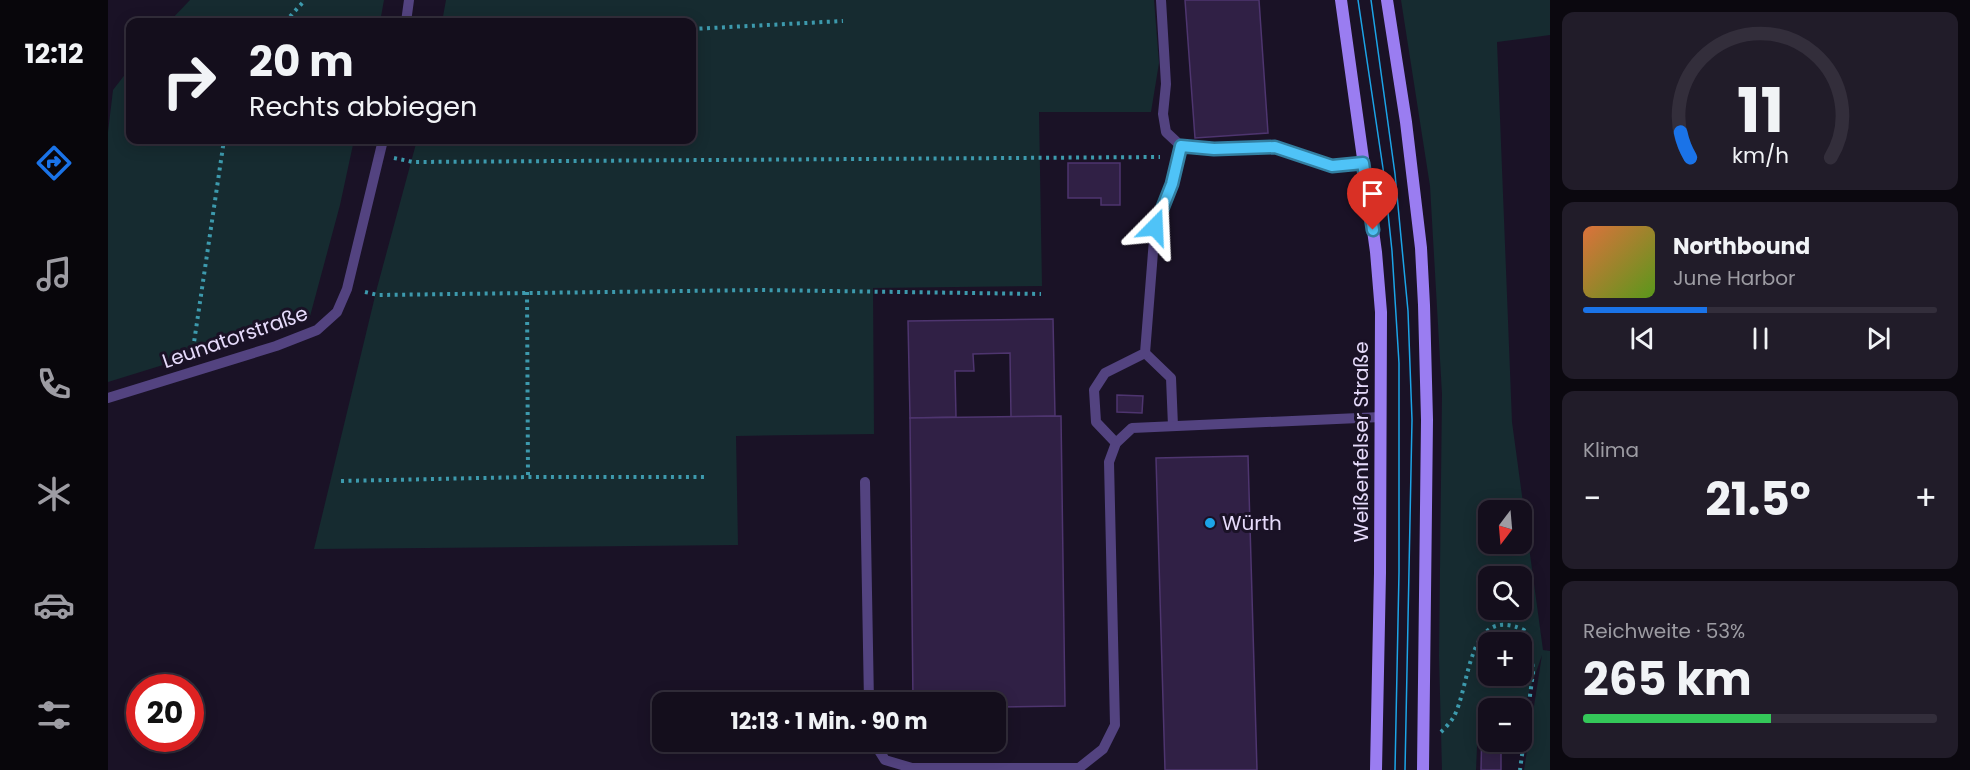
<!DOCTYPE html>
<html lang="de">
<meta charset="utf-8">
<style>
:root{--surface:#140e1c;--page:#211c29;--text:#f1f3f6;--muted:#9d9ca3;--line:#332e3b;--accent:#1a73e8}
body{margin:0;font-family:Poppins,sans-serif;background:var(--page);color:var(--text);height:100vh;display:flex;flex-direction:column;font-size:22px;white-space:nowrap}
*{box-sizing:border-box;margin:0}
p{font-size:20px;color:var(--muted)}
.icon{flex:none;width:33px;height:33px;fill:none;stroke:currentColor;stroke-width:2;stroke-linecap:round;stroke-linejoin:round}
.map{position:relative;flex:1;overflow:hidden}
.details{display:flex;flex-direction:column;gap:12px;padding:12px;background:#0b080f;width:420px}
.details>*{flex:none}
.banner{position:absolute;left:18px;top:18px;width:570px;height:126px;border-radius:12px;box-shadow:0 3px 15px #0003,0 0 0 2px var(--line);background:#140e1c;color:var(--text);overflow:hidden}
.needle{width:39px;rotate:196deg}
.tools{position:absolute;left:1370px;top:500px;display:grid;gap:12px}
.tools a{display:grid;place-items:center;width:54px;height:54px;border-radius:12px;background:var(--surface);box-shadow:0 3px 15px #0003,0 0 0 2px var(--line);font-size:30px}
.speed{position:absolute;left:18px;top:674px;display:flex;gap:12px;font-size:30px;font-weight:700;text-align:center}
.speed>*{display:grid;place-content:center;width:78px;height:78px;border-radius:50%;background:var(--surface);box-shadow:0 3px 15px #0003,0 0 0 2px var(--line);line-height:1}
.speed .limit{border:9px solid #d22;background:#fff;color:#111}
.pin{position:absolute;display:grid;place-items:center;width:51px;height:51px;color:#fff;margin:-62px -26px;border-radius:50% 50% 50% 0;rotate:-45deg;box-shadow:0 0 6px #0007}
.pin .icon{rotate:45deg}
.me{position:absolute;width:66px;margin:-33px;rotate:21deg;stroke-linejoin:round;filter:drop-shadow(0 0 4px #0008)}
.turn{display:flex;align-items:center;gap:21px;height:126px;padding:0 24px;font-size:27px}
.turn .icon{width:78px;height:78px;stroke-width:2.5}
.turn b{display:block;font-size:42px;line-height:51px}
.big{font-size:45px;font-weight:700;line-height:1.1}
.details .tile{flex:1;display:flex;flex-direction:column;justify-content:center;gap:9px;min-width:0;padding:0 21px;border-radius:12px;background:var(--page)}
.details .dial{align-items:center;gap:0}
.dial svg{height:156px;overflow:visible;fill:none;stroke:var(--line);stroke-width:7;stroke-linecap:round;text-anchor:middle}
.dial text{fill:var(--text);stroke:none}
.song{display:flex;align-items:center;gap:18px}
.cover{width:72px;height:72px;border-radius:9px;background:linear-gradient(135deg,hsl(20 70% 55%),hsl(90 70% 35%))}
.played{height:6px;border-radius:3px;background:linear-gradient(90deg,var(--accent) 35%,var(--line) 35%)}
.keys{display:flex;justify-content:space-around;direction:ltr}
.heat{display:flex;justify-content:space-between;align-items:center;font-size:33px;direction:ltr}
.charge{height:9px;border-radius:4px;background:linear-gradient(90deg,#34c759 53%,var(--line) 0)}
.trip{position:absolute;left:544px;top:692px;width:354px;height:60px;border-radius:12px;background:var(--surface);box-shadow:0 3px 15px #0003,0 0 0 2px var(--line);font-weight:700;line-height:60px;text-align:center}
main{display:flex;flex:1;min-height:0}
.menu{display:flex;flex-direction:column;width:108px;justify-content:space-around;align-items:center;background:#08060b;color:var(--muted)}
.menu .icon{width:42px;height:42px}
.menu .selected{color:var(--accent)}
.menu b{font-size:27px;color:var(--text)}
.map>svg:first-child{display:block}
.green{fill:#162b30;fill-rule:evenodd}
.building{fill:#302045;stroke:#4e356f;stroke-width:1.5}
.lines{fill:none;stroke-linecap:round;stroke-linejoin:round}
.path{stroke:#3d9aad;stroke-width:4;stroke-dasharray:3 4.5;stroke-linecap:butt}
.service{stroke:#534380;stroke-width:10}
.secondary{stroke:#9a7df1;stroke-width:12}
.tram{stroke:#1ca4e7;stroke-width:1.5}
.route-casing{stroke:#337fa1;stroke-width:15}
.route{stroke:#4fc3f7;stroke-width:10}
.poi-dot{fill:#1ca4e7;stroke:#1a1226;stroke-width:2}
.labels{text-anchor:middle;stroke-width:6;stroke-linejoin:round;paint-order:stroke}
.street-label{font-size:20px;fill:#e6dbfb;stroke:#1a1226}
.poi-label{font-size:20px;fill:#e6dbfb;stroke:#1a1226;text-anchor:start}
</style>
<main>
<nav class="menu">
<b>12:12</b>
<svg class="icon selected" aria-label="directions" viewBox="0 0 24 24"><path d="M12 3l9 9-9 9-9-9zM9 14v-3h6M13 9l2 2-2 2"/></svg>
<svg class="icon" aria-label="music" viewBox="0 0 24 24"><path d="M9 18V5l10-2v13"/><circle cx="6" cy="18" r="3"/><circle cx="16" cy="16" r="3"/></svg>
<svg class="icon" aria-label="phone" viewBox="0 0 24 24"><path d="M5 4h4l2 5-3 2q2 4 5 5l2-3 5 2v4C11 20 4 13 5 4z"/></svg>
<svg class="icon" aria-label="climate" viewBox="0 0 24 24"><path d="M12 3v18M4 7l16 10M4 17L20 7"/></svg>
<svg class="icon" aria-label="car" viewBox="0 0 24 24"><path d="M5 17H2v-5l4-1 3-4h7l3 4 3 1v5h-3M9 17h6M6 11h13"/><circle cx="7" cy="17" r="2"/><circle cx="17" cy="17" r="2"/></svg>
<svg class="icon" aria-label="filters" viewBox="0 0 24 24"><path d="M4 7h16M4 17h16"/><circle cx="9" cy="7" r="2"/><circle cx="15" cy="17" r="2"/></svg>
</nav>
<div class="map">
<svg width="1442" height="770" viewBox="0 0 1442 770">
<rect width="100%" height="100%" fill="#1a1226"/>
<g class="green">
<polygon points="82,0 276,0 272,22 61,22"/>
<polygon points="338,0 1046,0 1051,63 1043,112 931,112 934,286 765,288 766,434 628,436 630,545 206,549 269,288 309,140 584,140 584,22 334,22"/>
<path d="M1293 0H1442V35L1389 42 1404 422 1435 650 1442 651V770H1416L1434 655 1413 715V708H1380V724H1370L1368 770H1334L1331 656 1334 394 1322 186ZM1380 510H1413V543H1380ZM1380 576H1413V609H1380ZM1380 642H1413V675H1380Z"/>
<polygon points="22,68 22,140 246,140 232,205 201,320 0,382 0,132 5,90"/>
</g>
<g class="building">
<polygon points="1077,0 1151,0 1160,133 1087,138"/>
<polygon points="960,163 1012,163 1012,205 993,205 993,198 960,198"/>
<polygon points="945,319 947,416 903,417 902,353 865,354 866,371 847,371 848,417 802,418 800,321"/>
<polygon points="1009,395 1035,396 1034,413 1009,412"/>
<polygon points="953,416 957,706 888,707 888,702 805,702 802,418"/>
<polygon points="1140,456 1149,770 1057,770 1048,458"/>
<polygon points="1374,726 1380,726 1380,741 1393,741 1393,770 1373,770"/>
</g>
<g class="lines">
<g class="path">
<polyline points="177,22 197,0"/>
<polyline points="584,29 735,21"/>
<polyline points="286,158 305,162 1052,157"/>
<polyline points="257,292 270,295 652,290 933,294"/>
<polyline points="419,292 420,477"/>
<polyline points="84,356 116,140"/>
<polyline points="233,481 420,477 596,477"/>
<path d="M1333 732C1337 728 1342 723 1345 718 1363 688 1358 603 1416 630L1423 646 1425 673 1412 770"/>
</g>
<g class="service">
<polyline points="1053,0 1058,84 1055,114 1058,132 1073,146 1106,149 1167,147 1224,167 1255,163"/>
<polyline points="298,22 301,0"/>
<polyline points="1037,353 1063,378 1065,426"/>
<polyline points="0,398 168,346 209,330 229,312 239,289 275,140"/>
<polyline points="1008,443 988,422 986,390 997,373 1037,353 1047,227 1064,184 1073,146"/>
<polyline points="757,482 761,702"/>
<polyline points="765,741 777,760 804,768 971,768 995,749 1007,725 1001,462 1008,443 1024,428 1273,417"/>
</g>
<g class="secondary">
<polyline points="1233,0 1268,252 1273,312 1272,573 1268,770"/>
<polyline points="1279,0 1298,122 1313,248 1316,305 1319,420 1315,770"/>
</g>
<g class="tram">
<polyline points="1250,0 1276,175 1284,251 1291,363 1291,572 1287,770"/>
<polyline points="1263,0 1287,174 1300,311 1304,420 1297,770"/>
</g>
</g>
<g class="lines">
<defs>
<polyline id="route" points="1047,227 1064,184 1073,146 1106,149 1167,147 1224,166 1255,163 1265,230"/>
</defs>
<use href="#route" class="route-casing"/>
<use href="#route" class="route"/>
</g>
<circle class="poi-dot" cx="1102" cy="523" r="6"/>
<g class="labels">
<g class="street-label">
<text transform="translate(127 337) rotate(-19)" y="7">Leunatorstraße</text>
<text transform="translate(1253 442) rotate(-90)" y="7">Weißenfelser Straße</text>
</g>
<g class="poi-label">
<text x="1114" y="530">Würth</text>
</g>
</g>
</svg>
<div class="tools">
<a><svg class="needle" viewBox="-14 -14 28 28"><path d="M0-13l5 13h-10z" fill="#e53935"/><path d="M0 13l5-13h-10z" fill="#9d9ca3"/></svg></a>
<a><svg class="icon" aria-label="search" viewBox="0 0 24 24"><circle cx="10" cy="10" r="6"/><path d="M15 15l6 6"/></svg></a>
<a>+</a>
<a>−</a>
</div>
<div class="speed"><div class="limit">20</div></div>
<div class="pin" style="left:1265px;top:230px;background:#d93025"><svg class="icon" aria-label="arrive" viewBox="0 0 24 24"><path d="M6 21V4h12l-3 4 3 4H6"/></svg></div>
<svg class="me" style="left:1047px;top:227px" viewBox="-20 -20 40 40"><path d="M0-17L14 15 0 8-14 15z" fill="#4fc3f7" stroke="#fff" stroke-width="4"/></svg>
<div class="trip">12:13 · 1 Min. · 90 m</div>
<div class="banner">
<div class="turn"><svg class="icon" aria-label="right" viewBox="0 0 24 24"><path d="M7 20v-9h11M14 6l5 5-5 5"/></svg><div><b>20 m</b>Rechts abbiegen</div></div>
</div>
</div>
<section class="details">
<div class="tile dial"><svg viewBox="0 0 100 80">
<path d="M14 69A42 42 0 1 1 86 69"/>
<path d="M14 69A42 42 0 0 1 9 56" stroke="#1a73e8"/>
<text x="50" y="56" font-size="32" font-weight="700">11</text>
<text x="50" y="72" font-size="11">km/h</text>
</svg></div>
<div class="tile">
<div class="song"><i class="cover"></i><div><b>Northbound</b><p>June Harbor</p></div></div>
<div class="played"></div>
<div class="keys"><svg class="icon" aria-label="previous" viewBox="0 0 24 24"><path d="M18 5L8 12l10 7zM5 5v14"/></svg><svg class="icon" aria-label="pause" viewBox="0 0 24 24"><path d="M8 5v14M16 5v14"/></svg><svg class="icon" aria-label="next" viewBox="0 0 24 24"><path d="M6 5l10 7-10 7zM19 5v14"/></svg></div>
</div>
<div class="tile"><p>Klima</p>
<div class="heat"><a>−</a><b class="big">21.5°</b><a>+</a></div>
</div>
<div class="tile"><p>Reichweite · 53%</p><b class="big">265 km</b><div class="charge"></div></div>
</section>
</main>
